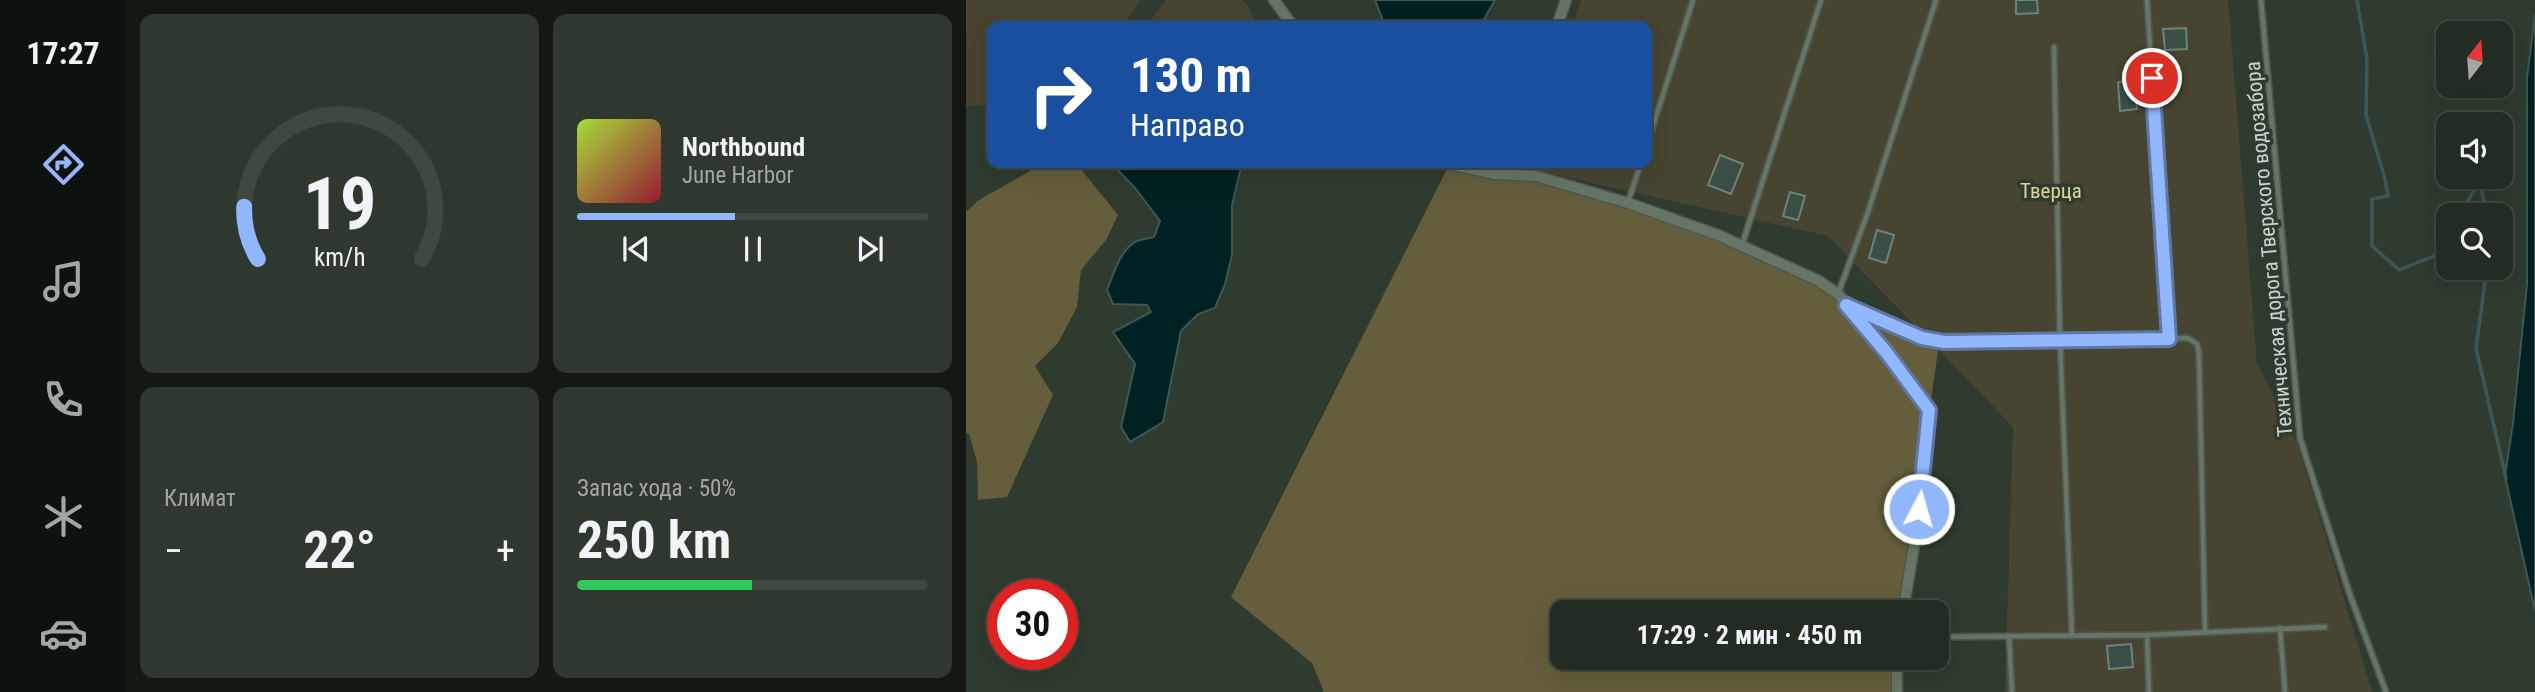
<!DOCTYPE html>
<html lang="ru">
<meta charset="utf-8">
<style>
:root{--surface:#222c22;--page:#2e382f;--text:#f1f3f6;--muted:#a2a7a5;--line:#3f4840;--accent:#92b7fd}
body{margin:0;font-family:"Roboto Condensed",sans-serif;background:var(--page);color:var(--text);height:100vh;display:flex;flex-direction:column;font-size:26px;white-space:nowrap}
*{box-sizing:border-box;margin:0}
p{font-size:23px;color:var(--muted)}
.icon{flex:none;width:38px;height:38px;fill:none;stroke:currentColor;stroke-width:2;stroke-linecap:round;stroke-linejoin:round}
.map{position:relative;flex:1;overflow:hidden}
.side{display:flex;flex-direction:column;gap:14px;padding:14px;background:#131813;width:840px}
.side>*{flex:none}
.banner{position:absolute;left:21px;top:21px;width:665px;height:147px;border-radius:14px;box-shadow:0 7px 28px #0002,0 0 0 2px var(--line);background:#1a4fa0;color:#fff;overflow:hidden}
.needle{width:46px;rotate:17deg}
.fabs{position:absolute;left:1470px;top:21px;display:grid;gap:14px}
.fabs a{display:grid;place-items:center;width:77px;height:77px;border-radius:14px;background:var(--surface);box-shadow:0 7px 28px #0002,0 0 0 2px var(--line);font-size:35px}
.speed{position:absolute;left:21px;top:579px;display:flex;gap:14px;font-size:35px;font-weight:700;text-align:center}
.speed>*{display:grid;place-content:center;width:91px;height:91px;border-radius:50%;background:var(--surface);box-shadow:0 7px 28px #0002,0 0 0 2px var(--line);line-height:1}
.speed .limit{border:10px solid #d22;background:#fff;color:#111}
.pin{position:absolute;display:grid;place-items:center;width:60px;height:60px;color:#fff;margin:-30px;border:4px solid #fff;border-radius:50%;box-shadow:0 2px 7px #0007}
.me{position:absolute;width:77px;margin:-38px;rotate:6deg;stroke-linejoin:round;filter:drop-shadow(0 0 5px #0008)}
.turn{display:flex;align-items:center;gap:24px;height:147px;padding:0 28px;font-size:32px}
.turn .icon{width:91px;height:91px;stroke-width:2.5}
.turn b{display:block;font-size:49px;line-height:60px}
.big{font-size:52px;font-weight:700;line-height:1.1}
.side .widget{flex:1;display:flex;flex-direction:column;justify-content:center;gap:10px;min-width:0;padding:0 24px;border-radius:14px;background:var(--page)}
.side .dial{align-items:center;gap:0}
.dial svg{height:182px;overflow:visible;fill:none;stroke:var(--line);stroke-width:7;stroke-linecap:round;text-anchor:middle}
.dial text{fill:var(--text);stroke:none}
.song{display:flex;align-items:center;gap:21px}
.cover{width:84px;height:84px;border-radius:10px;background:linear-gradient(135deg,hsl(80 70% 55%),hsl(350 70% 35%))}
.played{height:7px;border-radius:4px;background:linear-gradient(90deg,var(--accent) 45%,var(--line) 45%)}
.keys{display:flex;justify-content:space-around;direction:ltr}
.heat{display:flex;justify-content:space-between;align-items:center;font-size:38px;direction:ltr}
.charge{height:10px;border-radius:5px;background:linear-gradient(90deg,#34c759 50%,var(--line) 0)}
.side .tiles{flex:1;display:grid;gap:14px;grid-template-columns:repeat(2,1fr)}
.trip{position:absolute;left:584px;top:600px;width:399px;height:70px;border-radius:14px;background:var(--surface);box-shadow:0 7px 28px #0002,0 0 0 2px var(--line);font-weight:700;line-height:70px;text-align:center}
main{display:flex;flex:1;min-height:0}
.dock{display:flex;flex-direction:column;width:126px;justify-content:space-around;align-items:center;background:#0e120e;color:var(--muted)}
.dock .icon{width:49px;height:49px}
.dock .selected{color:var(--accent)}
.dock b{font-size:32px;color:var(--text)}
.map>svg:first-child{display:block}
.green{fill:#484432}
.forest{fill:#645e3d}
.water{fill:#002121;stroke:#3d5754;stroke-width:2}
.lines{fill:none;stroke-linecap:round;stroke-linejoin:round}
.stream{stroke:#3d5754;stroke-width:3.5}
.building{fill:#3a4e46;stroke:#6d837a;stroke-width:2}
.lane-casing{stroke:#4d574d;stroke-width:8}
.street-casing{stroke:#4d574d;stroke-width:13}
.lane{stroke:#677567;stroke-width:4.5}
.street{stroke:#677567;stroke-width:10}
.route-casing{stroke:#5f77a4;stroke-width:18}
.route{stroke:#92b7fd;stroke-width:12}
.labels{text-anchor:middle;stroke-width:7;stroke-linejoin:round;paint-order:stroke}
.park-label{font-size:21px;fill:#dfd498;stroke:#2e3b2e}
.street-label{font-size:21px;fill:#ccd4cc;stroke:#2e3b2e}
</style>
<main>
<nav class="dock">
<b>17:27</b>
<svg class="icon selected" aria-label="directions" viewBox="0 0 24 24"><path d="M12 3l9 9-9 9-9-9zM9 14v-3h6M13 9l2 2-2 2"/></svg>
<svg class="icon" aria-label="music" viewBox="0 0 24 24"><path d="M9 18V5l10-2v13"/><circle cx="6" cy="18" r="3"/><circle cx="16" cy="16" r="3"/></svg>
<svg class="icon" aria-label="phone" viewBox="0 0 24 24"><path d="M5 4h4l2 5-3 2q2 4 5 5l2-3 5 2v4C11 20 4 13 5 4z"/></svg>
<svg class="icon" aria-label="climate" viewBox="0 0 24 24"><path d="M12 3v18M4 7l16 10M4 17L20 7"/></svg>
<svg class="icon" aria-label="car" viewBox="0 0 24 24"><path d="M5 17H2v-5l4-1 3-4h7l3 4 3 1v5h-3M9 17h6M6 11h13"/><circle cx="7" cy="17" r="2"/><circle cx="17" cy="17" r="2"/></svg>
</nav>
<section class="side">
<div class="tiles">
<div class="widget dial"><svg viewBox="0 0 100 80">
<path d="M14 69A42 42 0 1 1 86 69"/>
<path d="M14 69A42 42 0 0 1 8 46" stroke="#92b7fd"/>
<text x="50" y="56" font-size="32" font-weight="700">19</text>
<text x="50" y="72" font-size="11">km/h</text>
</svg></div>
<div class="widget">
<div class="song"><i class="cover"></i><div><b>Northbound</b><p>June Harbor</p></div></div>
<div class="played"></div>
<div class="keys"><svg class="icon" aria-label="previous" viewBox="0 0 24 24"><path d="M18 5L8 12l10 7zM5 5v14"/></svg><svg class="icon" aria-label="pause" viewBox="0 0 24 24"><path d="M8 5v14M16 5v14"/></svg><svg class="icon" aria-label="next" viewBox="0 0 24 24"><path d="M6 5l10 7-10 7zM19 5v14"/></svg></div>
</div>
<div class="widget"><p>Климат</p>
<div class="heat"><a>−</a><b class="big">22°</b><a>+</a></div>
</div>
<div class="widget"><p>Запас хода · 50%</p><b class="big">250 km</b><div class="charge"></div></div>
</div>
</section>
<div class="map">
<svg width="1569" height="692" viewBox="0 0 1569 692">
<rect width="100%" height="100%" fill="#2e3b2e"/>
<g class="green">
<polygon points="0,0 175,0 157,26 26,26 26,105 0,106"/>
<polygon points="200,0 276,0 282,6 292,26 180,26"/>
<polygon points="615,0 1262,0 1291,364 1331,442 1406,692 1039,692 1047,427 862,236 560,168 561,163 681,163 681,26 606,26"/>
</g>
<g class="forest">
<polygon points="78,163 110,163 152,215 140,240 115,270 111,307 92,343 69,366 87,395 41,497 12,500 11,462 3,434 0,433 0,212 13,200"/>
<polygon points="490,163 530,163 843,271 972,351 941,565 937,612 597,612 597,658 933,658 929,692 358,692 346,663 265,597 483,165"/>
</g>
<g class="water">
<polygon points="409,0 529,0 514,26 419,26"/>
<polygon points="1569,15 1569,611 1539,476 1547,423 1561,284 1561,78"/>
<path d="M145 163H276L266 205V255L259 284 249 308 232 314 215 331 197 422 164 442 155 427 169 364 147 332 185 312 181 305 147 304 141 290C147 275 155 248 171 241 176 239 183 238 188 237L194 221 169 188Z"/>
</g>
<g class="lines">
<g class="stream">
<polyline points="1391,0 1401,59 1400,115 1419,179 1422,196 1406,199 1406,246 1433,270 1468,256 1482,232"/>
<polyline points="1493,215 1515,179 1519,215"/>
<polyline points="1521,268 1510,348 1540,478"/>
</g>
</g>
<g class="building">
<polygon points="1050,0 1071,0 1072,13 1050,14"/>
<polygon points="1220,28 1221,49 1199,50 1197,29"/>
<polygon points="1168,80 1171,109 1154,111 1152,82"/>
<polygon points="754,155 777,164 765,194 742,185"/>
<polygon points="824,192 839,196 832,220 817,216"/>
<polygon points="911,230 928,235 920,263 903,258"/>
<polygon points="1165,644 1167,667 1143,669 1141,646"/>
</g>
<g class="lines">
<defs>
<g id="lane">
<polyline points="1181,0 1203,339"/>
<polyline points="1295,0 1334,438 1383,592 1420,692"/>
<polyline points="1088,47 1094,340 1106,636"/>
<polyline points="681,145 727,0"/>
<polyline points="662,202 675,163"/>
<polyline points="776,245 855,0"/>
<polyline points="872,294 902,212 970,0"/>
<polyline points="887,308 956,338 978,342 1222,338 1231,344 1233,353 1239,631"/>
<polyline points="1314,628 1319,692"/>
<polyline points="1181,635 1183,692"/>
<polyline points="1043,636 1046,692"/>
<polyline points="971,637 1181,635 1359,627"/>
</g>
<g id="street">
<polyline points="308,0 327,26"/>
<polyline points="591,26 600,0"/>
<polyline points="479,163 529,174 570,176 662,203 752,235 853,281 872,294 920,352 963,410 950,534 937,612"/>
<polyline points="931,692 931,658"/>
</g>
</defs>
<use href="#lane" class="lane-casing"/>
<use href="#street" class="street-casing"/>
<use href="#lane" class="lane"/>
<use href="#street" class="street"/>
</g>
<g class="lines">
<defs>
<polyline id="route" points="953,509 963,410 920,352 880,305 956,338 978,342 1203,339 1186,78"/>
</defs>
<use href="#route" class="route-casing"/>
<use href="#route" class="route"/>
</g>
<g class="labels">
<g class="park-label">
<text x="1085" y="198">Тверца</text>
</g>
<g class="street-label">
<text transform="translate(1303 249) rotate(-95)" y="7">Техническая дорога Тверского водозабора</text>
</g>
</g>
</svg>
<div class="fabs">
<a><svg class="needle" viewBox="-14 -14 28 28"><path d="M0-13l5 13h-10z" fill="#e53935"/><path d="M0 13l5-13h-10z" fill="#a2a7a5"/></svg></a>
<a><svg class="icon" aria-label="sound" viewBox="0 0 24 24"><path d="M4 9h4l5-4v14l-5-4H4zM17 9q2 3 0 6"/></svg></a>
<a><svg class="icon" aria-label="search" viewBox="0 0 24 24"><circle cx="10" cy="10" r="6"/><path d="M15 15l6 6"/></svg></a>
</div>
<div class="speed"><div class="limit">30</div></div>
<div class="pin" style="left:1186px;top:78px;background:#d93025"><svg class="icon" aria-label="arrive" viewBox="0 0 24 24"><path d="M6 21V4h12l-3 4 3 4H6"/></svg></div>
<svg class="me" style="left:953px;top:509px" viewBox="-20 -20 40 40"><circle r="17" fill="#92b7fd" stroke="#fff" stroke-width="3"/><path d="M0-11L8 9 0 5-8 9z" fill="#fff"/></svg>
<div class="trip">17:29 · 2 мин · 450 m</div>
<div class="banner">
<div class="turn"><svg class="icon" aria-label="right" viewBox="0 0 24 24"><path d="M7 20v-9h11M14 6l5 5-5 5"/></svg><div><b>130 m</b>Направо</div></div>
</div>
</div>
</main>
